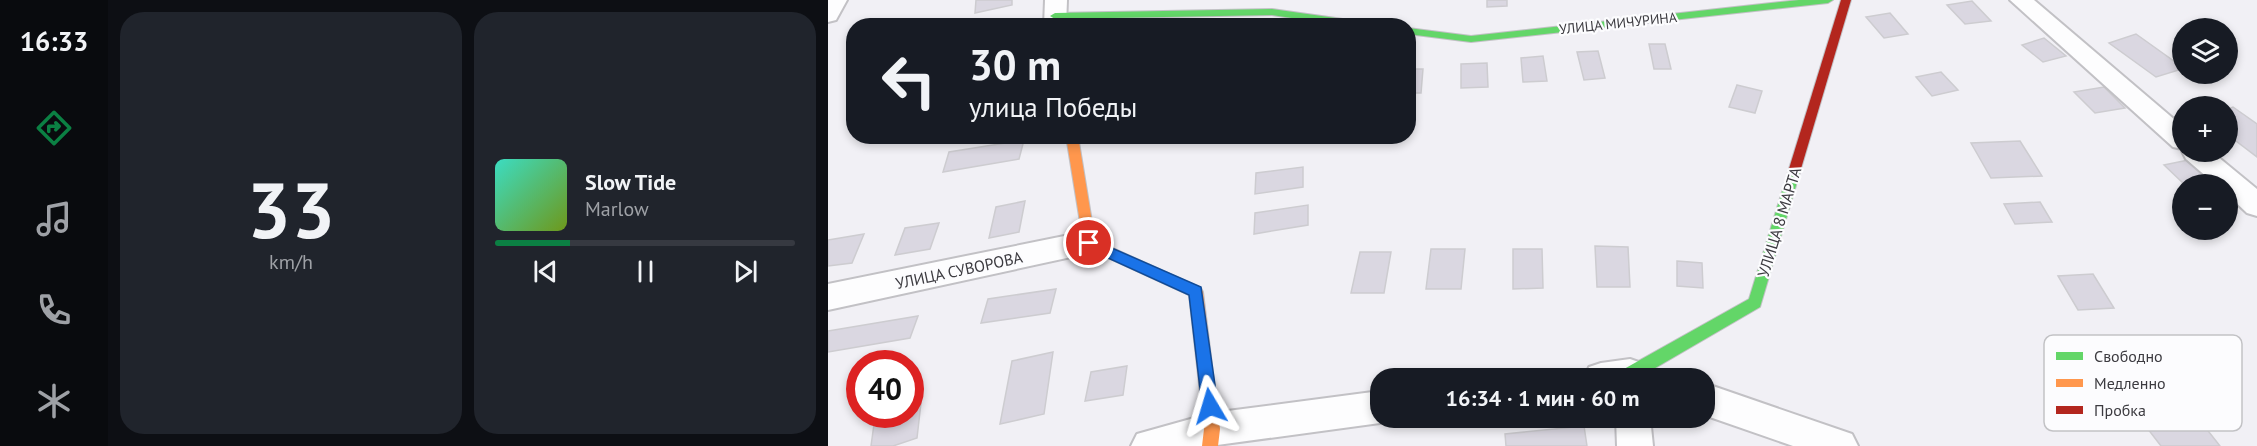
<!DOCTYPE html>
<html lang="ru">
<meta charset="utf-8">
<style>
:root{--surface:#171b24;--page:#20242c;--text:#f1f3f6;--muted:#9ea1a6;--line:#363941;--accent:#0b8043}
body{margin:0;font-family:"PT Sans",sans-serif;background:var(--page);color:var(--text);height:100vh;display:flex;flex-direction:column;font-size:22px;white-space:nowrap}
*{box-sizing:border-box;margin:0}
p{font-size:20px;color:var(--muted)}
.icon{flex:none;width:33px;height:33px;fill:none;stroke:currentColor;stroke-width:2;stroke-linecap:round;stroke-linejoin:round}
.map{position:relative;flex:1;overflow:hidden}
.drawer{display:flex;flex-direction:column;gap:12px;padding:12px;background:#0d0f14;width:720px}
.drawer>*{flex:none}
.top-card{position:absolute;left:18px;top:18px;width:570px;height:126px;border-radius:24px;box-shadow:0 3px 9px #0003;background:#171b24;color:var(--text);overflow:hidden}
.fabs{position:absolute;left:1344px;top:18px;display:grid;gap:12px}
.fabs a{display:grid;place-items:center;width:66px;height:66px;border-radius:50%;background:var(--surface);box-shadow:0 3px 9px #0003;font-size:30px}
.speed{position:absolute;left:18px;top:350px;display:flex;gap:12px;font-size:30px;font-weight:700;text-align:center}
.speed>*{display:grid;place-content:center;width:78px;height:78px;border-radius:50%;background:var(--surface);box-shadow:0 3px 9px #0003;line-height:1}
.speed .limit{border:9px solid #d22;background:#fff;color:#111}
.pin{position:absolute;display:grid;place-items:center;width:51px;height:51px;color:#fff;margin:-26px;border:3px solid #fff;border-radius:50%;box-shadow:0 2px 6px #0007}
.me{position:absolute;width:66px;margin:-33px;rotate:353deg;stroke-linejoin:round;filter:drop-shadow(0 0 4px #0008)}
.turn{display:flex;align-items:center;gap:21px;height:126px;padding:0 24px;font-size:27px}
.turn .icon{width:78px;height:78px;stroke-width:2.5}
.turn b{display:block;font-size:42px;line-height:51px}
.drawer .card{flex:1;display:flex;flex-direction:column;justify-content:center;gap:9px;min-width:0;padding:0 21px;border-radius:24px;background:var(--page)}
.drawer .dial{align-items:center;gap:0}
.dial b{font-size:78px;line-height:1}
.song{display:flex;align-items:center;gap:18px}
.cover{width:72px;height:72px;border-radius:9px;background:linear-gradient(135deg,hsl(170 70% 55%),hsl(80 70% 35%))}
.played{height:6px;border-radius:3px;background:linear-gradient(90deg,var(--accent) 25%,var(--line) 25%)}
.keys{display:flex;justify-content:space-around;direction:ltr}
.drawer .tiles{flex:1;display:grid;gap:12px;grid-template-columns:repeat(2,1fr)}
.trip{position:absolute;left:542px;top:368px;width:345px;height:60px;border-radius:24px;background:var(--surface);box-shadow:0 3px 9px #0003;font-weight:600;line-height:60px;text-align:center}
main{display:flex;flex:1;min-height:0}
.dock{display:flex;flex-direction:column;width:108px;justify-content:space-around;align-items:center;background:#090b0e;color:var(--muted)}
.dock .icon{width:42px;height:42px}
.dock .active{color:var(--accent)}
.dock b{font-size:27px;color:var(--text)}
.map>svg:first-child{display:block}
.building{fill:#dad7e1;stroke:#cdccd0;stroke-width:1.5}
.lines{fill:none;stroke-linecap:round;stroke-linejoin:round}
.street-casing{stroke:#c2c1c5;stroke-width:4}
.fast-casing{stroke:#c2c1c5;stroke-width:2}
.slow-casing{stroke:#c2c1c5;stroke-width:2}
.jam-casing{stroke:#c2c1c5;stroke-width:2}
.street{fill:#fdfdfe;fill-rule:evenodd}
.fast{fill:#63d668;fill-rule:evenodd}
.slow{fill:#ff974d;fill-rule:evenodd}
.jam{fill:#b3261e;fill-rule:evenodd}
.route{fill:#1a73e8;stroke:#114b97;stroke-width:1.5}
.labels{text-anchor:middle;stroke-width:4.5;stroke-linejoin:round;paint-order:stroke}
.far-street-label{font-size:14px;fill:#3c3b40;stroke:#fcfcfe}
.street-label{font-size:16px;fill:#3c3b40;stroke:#fcfcfe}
.key{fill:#fcfcfe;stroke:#c2c2c5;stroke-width:1.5}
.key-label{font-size:16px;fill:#3c3b40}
</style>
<main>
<nav class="dock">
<b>16:33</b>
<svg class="icon active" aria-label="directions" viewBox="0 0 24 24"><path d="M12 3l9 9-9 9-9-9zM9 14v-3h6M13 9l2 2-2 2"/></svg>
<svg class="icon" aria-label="music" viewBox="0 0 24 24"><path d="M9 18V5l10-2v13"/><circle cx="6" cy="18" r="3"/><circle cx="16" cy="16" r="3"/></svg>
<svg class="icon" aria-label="phone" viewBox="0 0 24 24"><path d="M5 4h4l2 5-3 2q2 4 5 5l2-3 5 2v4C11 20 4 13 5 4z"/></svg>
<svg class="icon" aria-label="climate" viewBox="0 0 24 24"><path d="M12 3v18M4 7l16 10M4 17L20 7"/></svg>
</nav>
<section class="drawer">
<div class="tiles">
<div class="card dial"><b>33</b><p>km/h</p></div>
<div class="card">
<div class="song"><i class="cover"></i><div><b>Slow Tide</b><p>Marlow</p></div></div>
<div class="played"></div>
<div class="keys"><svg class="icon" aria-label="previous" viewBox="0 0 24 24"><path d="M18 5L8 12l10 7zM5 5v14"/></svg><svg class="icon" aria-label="pause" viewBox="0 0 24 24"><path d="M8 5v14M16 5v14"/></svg><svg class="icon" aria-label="next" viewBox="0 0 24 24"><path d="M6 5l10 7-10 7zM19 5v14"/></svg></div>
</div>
</div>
</section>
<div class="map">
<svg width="1429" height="446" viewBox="0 0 1429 446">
<rect width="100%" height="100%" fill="#f1f0f5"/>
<g class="building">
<polygon points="148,0 184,0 184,5 147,13"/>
<polygon points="659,0 679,0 679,6 659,7"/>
<polygon points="1144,1 1163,21 1137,24 1119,5"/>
<polygon points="1062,13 1080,34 1056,38 1038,17"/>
<polygon points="1308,34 1354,67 1354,69 1328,77 1281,43"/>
<polygon points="1216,38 1238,56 1215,62 1194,45"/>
<polygon points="821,44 837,44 843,69 826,69"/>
<polygon points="770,51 777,78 756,80 749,52"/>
<polygon points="715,56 719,81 695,82 693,58"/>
<polygon points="659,63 660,87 633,88 633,64"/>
<polygon points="580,69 595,69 593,93 580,93"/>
<polygon points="1113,72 1130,90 1104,96 1088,77"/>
<polygon points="909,85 934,91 927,113 901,107"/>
<polygon points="1276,87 1297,108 1267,113 1246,92"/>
<polygon points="1405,107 1429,124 1429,157 1400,135 1400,109"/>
<polygon points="196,140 191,159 115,172 121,152"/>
<polygon points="1192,141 1214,176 1163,178 1143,143"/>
<polygon points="1360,160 1385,182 1356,184 1336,165"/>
<polygon points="475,167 475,187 427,194 428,173"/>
<polygon points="197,201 191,232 161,238 168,207"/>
<polygon points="1212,202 1224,222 1187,224 1176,204"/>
<polygon points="480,205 480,225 426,234 427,213"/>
<polygon points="111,223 102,249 67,255 77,228"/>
<polygon points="36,234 24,263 0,266 0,240"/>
<polygon points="767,246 800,247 802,287 769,287"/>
<polygon points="603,249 637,249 633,289 598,289"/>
<polygon points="685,249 714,249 715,288 685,289"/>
<polygon points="532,252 563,252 556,293 523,293"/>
<polygon points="849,261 874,263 875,288 849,286"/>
<polygon points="1265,274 1286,308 1250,310 1230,276"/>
<polygon points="228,289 222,313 153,323 160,299"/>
<polygon points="90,316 82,338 0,352 0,331"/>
<polygon points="225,352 216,414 172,424 184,361"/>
<polygon points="299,366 295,395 257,401 263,372"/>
<polygon points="93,403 89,438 65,446 43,446 47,417 58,414 82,414 82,406"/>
<polygon points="1366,413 1392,446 1333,446 1316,424"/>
<polygon points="756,426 759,446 678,446 677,434"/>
</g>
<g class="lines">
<defs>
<g id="street">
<polygon points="0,0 19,0 8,20 0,22"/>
<polygon points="217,0 239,0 238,26 216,26"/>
<polygon points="1182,0 1206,0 1354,126 1354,149 1345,147"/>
<polygon points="1354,151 1384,152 1429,189 1429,216 1419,213 1400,195 1400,184 1387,184 1358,159"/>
<polygon points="261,231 271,235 276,243 271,251 0,310 0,284"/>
<polygon points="802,359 825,367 830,378 756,378 761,367 773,363"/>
<polygon points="876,383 1024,434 1030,446 965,446 876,415"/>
<polygon points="552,391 552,417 565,417 552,423 382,446 303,446 309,434 384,413"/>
<polygon points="788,417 822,417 825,446 789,446"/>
</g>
<g id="fast">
<polygon points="971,0 1005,0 1000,3 643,42 580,34 580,28 643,36"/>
<polygon points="444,9 543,23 548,26 516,26 444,15 227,19 222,16 227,13"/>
<polygon points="966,167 972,172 932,307 810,378 794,378 796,369 921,299 960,172"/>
</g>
<polygon id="slow" points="238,136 250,136 267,240 373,288 375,292 392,429 390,446 374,446 376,429 361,295 256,247"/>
<polygon id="jam" points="1013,0 1023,0 972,172 966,177 960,172"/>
</defs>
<use href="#street" class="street-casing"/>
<use href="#fast" class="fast-casing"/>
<use href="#slow" class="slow-casing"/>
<use href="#jam" class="jam-casing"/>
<use href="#street" class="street"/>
<use href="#fast" class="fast"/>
<use href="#slow" class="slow"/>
<use href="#jam" class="jam"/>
</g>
<polygon class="route" points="261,238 373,287 390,406 387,411 382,413 376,411 374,406 361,295 256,247 254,243"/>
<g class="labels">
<g class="far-street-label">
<text transform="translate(790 23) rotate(-6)" y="5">УЛИЦА МИЧУРИНА</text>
</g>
<g class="street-label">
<text transform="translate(951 222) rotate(-73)" y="6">УЛИЦА 8 МАРТА</text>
<text transform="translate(131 270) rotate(-12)" y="6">УЛИЦА СУВОРОВА</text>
</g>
</g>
<rect x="1216" y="335" width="198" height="96" rx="9" class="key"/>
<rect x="1228" y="352" width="27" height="8" fill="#63d668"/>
<rect x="1228" y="379" width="27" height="8" fill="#ff974d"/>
<rect x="1228" y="406" width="27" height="8" fill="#b3261e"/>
<g class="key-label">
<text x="1266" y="362">Свободно</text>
<text x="1266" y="389">Медленно</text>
<text x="1266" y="416">Пробка</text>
</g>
</svg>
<div class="fabs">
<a><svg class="icon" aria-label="layers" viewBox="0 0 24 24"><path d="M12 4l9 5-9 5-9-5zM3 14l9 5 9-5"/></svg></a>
<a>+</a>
<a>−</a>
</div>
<div class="speed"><div class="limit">40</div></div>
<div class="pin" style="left:261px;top:243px;background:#d93025"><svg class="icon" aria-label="arrive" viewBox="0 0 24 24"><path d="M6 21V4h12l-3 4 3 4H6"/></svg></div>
<svg class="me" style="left:382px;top:406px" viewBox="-20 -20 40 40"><path d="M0-17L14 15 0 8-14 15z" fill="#1a73e8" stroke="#fff" stroke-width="4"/></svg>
<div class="trip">16:34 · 1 мин · 60 m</div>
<div class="top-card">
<div class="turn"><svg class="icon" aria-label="left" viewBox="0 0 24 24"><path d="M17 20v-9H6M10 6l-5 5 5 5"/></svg><div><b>30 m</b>улица Победы</div></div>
</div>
</div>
</main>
